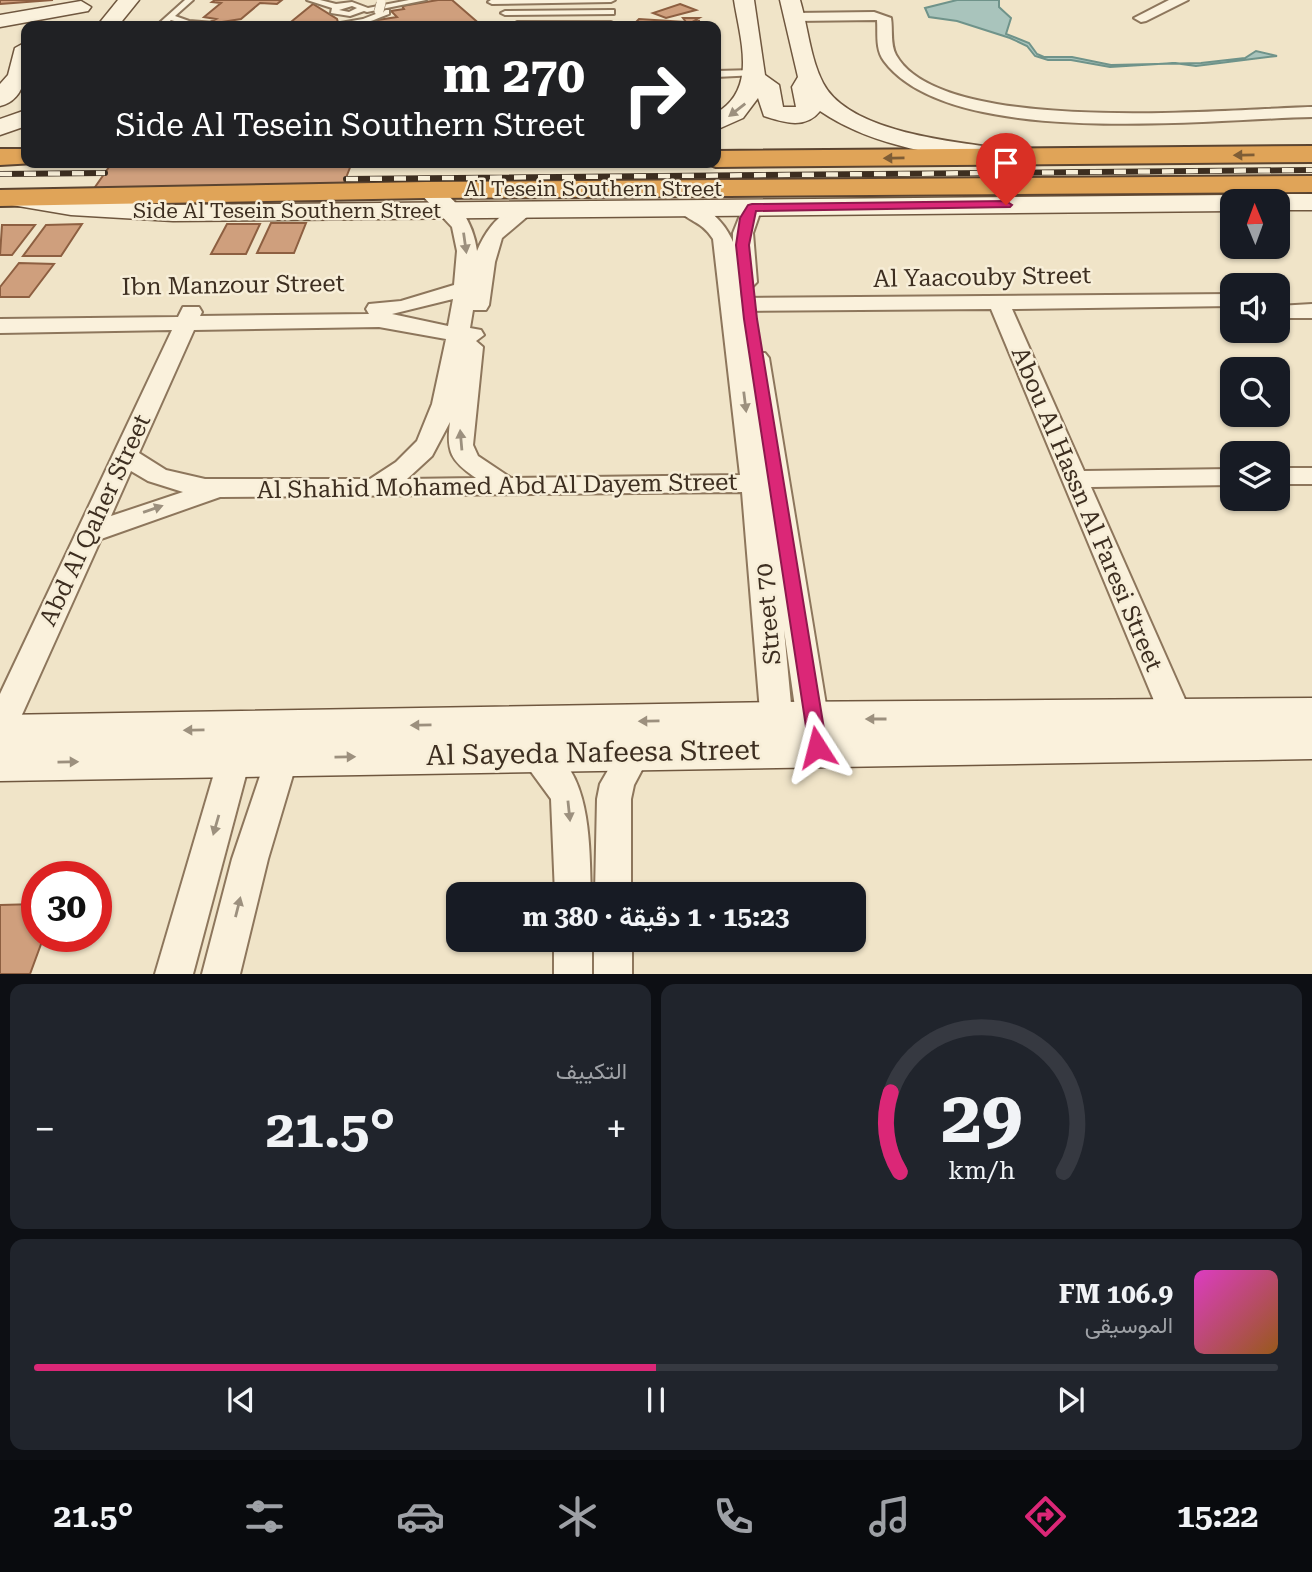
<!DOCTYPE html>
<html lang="ar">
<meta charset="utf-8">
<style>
:root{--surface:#171b24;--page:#20242c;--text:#f1f3f6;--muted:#9ea1a6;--line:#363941;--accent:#db2777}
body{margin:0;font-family:"Roboto Serif",Vazirmatn,serif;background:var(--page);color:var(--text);direction:rtl;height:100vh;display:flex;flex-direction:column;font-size:26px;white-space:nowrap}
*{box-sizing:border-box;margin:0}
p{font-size:23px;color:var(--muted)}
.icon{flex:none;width:38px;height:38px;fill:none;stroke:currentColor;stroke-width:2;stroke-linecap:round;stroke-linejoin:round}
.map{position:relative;height:974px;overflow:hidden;direction:ltr}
.drawer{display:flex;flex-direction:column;gap:10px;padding:10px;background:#0d0f14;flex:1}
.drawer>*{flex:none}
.banner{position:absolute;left:21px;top:21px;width:700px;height:147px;border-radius:14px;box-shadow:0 2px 5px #0004;direction:rtl;background:#202124;color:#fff;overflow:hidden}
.needle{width:46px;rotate:359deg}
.tools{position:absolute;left:1220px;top:189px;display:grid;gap:14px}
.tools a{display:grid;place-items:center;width:70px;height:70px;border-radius:14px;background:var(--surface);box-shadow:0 2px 5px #0004;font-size:35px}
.speed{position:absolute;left:21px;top:861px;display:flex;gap:14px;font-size:35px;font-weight:700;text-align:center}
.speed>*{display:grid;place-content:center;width:91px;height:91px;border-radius:50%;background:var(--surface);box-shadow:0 2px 5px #0004;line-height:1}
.speed .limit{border:10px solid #d22;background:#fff;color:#111}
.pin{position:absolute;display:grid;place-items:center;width:60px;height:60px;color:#fff;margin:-72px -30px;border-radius:50% 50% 50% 0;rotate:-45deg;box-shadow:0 0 7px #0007}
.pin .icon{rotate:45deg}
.me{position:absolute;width:77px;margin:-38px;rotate:351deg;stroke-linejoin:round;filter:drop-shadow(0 0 5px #0008)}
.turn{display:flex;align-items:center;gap:24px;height:147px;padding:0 21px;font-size:32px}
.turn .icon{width:91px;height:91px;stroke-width:2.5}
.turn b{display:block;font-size:49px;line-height:60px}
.big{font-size:52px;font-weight:700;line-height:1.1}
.drawer .card{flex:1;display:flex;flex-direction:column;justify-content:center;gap:10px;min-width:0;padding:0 24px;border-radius:14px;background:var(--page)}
.drawer .dial{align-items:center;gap:0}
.dial svg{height:182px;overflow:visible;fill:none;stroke:var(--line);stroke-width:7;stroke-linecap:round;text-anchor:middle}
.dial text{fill:var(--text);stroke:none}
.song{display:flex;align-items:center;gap:21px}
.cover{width:84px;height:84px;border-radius:10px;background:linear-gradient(135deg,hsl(310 70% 55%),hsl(30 70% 35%))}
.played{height:7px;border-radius:4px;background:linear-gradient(90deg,var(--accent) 50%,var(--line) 50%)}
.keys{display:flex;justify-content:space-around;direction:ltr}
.heat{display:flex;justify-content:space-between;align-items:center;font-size:38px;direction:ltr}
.drawer .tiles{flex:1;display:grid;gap:10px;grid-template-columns:1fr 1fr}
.card:last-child{grid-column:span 2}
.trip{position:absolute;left:446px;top:882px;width:420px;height:70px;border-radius:14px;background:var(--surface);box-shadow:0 2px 5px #0004;font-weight:700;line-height:70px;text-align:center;direction:rtl}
.dock{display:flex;height:112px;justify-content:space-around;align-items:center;background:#090b0e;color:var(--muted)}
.dock .icon{width:49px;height:49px}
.dock .active{color:var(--accent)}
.dock b{font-size:32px;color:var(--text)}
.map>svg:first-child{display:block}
.water{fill:#a9c4bc;stroke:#6f938a;stroke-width:2}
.building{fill:#cf9f7d;stroke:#8d5f41;stroke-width:2}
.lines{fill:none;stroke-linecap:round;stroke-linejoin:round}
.lane-casing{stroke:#8d765c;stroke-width:4}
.street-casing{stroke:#8d765c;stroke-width:4}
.secondary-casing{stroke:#6f573f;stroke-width:3}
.highway-casing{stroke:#5b4430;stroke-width:4}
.lane{fill:#faf1dc;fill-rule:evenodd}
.street{fill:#faf1dc;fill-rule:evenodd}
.secondary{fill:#faf1dc;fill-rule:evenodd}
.highway{fill:#e0a458;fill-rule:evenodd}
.rail-casing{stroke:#3d2e20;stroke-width:6}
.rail{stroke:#f7eed8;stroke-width:4.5;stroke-dasharray:12;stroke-linecap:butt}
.lane-bridge-casing{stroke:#8d765c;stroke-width:10;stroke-linecap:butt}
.lane-bridge{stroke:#faf1dc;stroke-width:9}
.oneway{fill:#9c907e}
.oneway2{fill:#7e5d36}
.route{fill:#db2777;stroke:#8e194d;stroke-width:2}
.labels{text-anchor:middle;stroke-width:5;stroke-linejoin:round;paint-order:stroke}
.far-street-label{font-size:21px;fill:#3d2e20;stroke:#f7eed8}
.street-label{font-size:24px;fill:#3d2e20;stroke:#f7eed8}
.near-street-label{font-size:28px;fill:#3d2e20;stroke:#f7eed8}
</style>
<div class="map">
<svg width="1312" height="974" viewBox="0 0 1312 974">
<rect width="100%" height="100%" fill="#f0e4c8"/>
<polygon class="water" points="957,0 999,0 999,7 1011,18 1006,34 1029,43 1037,54 1044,57 1072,57 1111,65 1201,63 1245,58 1256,51 1277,56 1196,66 1174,63 1110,67 1071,60 1048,60 1035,56 1027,46 1010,38 957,21 929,17 925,8"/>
<g class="building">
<polygon points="0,0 53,0 0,4"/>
<polygon points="215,0 282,0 277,4 260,3 241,19 222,22 210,22 216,19 204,17 221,3 212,2"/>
<polygon points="438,0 452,0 482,26 511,26 286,26 313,4 337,19 339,26 397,17 391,11 404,9 402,6"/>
<polygon points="680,4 696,10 666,18 653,13"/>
<polygon points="683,18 699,18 692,22 699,21 699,26 632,26 639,19 686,22"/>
<polygon points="351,165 342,188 93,190 109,167"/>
<polygon points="271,223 306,223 294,253 257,253"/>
<polygon points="82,224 61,256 23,256 46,225"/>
<polygon points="227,224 260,224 246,254 211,254"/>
<polygon points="2,225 35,225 12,255 0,255"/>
<polygon points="19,263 54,264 29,297 0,297 0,287"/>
<polygon points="37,904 37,936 44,936 30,974 0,974 0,905"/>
</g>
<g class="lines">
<defs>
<g id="lane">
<polygon points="185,0 193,0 175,16 189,21 227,24 231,26 188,25 171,20 164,26 156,26"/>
<path d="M307 0H320L336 4 352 2 368 8 409 0H426L367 12 364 11 350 16 331 13 332 8ZM352 6 357 8 349 12 339 10Z"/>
<polygon points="491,0 615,0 611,2 492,4 488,2"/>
<path d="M386 10H389V14C373 20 351 31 335 24L363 19Z"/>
<polygon points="611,10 614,10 614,14 505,15 501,13 505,11"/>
<polygon points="520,22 611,22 615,24 611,26 517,26 517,22"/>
<polygon points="754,70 758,73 757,75 716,77 716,71"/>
</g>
<g id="street">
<polygon points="1169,0 1188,0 1146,21 1141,22 1134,18"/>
<path d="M874 12 891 18C893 29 890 44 896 55 942 137 1227 109 1312 107V117C1210 119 950 150 884 61 875 49 878 33 877 20L795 21 788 17 795 13Z"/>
<path d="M426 184C455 191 474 224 477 251 486 229 501 210 525 204L535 210 502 238 495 262 489 305 486 310H473L470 328 481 330 484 335 476 341 483 347 473 445 478 456 511 478 740 475 713 239C701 220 688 222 676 208L679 204C702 198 725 222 733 242V233L745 203H759L762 207 753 233 757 282 753 286 740 287 741 298 1232 294V306L1012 309 1084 471 1232 469V485L1091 487 1192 715 1187 724 1176 727 1165 724 1160 715 991 309 743 311 749 353H765L769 358 831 735 826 744 815 748 804 744 799 735 784 630 794 736 789 745 778 749 767 745 762 736 742 492 220 497 101 539 16 728 11 737 0 740V694L172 330 0 333V319L178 317 183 307H199L202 312 200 316 369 314 366 309 369 304 401 301 454 285 457 251 452 227 417 190ZM453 299 448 326 392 314ZM379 327 446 339 432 404 417 441 396 462 370 479H205L166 470 139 453 194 330ZM450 422C446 452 451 461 476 478L407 479 432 456ZM131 471 148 481 183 492 111 516Z"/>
<polygon points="1312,304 1312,318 1278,318 1278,306"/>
<rect x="1278" y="468" width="34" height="16"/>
<polygon points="635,740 647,744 651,753 634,785 631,799 631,894 595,894 597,799 600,784 623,744"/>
<path d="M534 741C593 760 589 844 591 894H555L551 799 518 754 522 745Z"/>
<polygon points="282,745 294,749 298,758 268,859 240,974 202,974 232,859 266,758 270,749"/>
<polygon points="234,747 246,751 250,760 193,974 155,974 218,760 222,751"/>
<rect x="554" y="940" width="38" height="34"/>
<rect x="594" y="940" width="38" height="34"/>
</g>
<g id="secondary">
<polygon points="118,0 139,0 118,26 97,26"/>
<path d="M734 0H754L765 75 779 85 783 107H796L792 87 798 77 780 0H800C808 27 810 58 823 83 849 133 956 142 1006 149L1015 152 1019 157 1015 162 1006 165C943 155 874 148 820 111 805 130 783 122 764 116L758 98 743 118 716 130V113C758 89 740 39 734 0Z"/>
<polygon points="81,1 91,7 88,11 0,27 0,15"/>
<path d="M26 42C27 65 29 99 0 106V84L8 75 15 48Z"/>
<polygon points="26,110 26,126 0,135 0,119"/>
<polygon points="15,190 71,199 173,205 1232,195 1244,201 1232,201 1232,211 173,221 71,215 6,204 2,198 6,192"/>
<polygon points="1278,194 1312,194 1312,210 1278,210 1278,201 1265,201 1268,196"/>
<polygon points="1312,698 1312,759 0,781 0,715 776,702"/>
</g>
<g id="highway">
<polygon points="1312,146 1312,162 716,167 705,163 716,163 716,151"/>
<polygon points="0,149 26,149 26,163 35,163 0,165"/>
<polygon points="1312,176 1312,192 426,198 0,206 0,190 426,182"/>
</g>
</defs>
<use href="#lane" class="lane-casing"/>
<use href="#street" class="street-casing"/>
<use href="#secondary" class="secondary-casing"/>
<use href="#highway" class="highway-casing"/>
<use href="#lane" class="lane"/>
<use href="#street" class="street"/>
<use href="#secondary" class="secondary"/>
<use href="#highway" class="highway"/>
<defs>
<g id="rail">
<polyline points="0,174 105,173"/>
<polyline points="346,179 1312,170"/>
</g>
</defs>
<use href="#rail" class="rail-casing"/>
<use href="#rail" class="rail"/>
<defs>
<polyline id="lane-bridge" points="379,11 381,3"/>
</defs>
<use href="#lane-bridge" class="lane-bridge-casing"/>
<use href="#lane-bridge" class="lane-bridge"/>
</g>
<defs><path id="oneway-solid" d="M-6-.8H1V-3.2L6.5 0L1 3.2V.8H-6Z" transform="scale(1.75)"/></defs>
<g class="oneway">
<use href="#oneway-solid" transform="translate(737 110) rotate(142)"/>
<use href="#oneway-solid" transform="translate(465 243) rotate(82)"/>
<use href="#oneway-solid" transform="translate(745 402) rotate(83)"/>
<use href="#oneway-solid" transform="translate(461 440) rotate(-95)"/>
<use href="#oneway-solid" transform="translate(153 509) rotate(-19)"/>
<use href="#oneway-solid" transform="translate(876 719) rotate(180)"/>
<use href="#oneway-solid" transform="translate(649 721) rotate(179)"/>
<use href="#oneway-solid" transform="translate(421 725) rotate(179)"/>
<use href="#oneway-solid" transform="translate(194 730) rotate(179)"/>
<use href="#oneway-solid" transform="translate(345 757) rotate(-1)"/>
<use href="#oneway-solid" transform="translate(68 762) rotate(-1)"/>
<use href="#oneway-solid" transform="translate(569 811) rotate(84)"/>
<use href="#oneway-solid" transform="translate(216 825) rotate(106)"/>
<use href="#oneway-solid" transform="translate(238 907) rotate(-76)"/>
</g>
<g class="oneway2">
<use href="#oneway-solid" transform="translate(1244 155) rotate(179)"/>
<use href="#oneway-solid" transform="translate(894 158) rotate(179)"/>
</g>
<polygon class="route" points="1006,201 1012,205 1010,207 756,211 749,245 757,319 827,747 824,753 810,753 744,319 736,245 740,218 748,205 752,204"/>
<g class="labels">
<g class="far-street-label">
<text x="593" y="196">Al Tesein Southern Street</text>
<text x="287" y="218">Side Al Tesein Southern Street</text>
</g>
<g class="street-label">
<text transform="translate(982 277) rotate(-1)" y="8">Al Yaacouby Street</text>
<text transform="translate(233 285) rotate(-1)" y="8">Ibn Manzour Street</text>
<text transform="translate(497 486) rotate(-1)" y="8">Al Shahid Mohamed Abd Al Dayem Street</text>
<text transform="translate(1087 509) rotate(67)" y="8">Abou Al Hassn Al Faresi Street</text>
<text transform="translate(95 520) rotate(-65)" y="8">Abd Al Qaher Street</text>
<text transform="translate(768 614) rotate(-95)" y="8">Street 70</text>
</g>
<g class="near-street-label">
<text transform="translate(593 752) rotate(-1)" y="10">Al Sayeda Nafeesa Street</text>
</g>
</g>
</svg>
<div class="tools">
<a><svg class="needle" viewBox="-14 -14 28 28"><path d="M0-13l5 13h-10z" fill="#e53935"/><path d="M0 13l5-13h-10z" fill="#9ea1a6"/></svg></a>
<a><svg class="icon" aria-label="sound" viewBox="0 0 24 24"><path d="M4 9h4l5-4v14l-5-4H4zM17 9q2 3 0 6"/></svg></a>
<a><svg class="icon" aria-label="search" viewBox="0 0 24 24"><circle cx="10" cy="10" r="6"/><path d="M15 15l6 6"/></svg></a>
<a><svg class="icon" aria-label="layers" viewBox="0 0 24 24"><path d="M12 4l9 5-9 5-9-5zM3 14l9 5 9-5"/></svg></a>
</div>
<div class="speed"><div class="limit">30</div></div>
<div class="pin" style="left:1006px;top:205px;background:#d93025"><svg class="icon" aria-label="arrive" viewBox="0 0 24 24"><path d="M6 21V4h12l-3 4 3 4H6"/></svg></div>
<svg class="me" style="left:817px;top:747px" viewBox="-20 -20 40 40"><path d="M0-17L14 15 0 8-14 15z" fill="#db2777" stroke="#fff" stroke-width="4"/></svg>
<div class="trip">15:23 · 1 دقيقة · 380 m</div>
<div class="banner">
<div class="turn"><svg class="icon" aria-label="right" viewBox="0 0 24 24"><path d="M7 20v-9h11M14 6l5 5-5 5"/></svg><div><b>270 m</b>Side Al Tesein Southern Street</div></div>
</div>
</div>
<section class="drawer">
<div class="tiles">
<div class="card dial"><svg viewBox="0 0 100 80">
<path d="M14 69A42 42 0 1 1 86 69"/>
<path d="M14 69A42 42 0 0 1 10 34" stroke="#db2777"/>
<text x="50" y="56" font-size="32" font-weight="700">29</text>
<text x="50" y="72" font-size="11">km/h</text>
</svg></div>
<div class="card"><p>التكييف</p>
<div class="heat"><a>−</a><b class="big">21.5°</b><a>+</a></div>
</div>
<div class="card">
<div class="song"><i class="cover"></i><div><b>106.9 FM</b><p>الموسيقى</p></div></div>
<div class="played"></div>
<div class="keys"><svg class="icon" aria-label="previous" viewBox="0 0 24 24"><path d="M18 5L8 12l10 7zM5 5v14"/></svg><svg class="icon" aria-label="pause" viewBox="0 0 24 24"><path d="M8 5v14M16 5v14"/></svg><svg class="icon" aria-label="next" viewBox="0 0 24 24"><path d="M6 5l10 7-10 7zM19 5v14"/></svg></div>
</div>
</div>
</section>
<nav class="dock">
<b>15:22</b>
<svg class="icon active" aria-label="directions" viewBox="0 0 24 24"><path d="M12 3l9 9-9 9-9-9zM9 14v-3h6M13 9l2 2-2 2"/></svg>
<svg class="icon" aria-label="music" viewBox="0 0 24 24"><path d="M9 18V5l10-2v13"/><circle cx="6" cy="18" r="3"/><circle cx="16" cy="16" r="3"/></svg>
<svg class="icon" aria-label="phone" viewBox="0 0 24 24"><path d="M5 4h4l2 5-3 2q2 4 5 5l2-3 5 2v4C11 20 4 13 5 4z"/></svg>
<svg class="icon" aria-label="climate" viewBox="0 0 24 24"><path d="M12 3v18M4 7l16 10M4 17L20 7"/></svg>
<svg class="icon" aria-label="car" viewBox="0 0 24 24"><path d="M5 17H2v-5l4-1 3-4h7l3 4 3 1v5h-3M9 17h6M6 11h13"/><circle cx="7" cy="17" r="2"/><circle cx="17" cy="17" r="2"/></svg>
<svg class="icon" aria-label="filters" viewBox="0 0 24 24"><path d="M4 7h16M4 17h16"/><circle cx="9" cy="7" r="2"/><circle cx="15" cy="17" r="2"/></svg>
<b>21.5°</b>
</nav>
